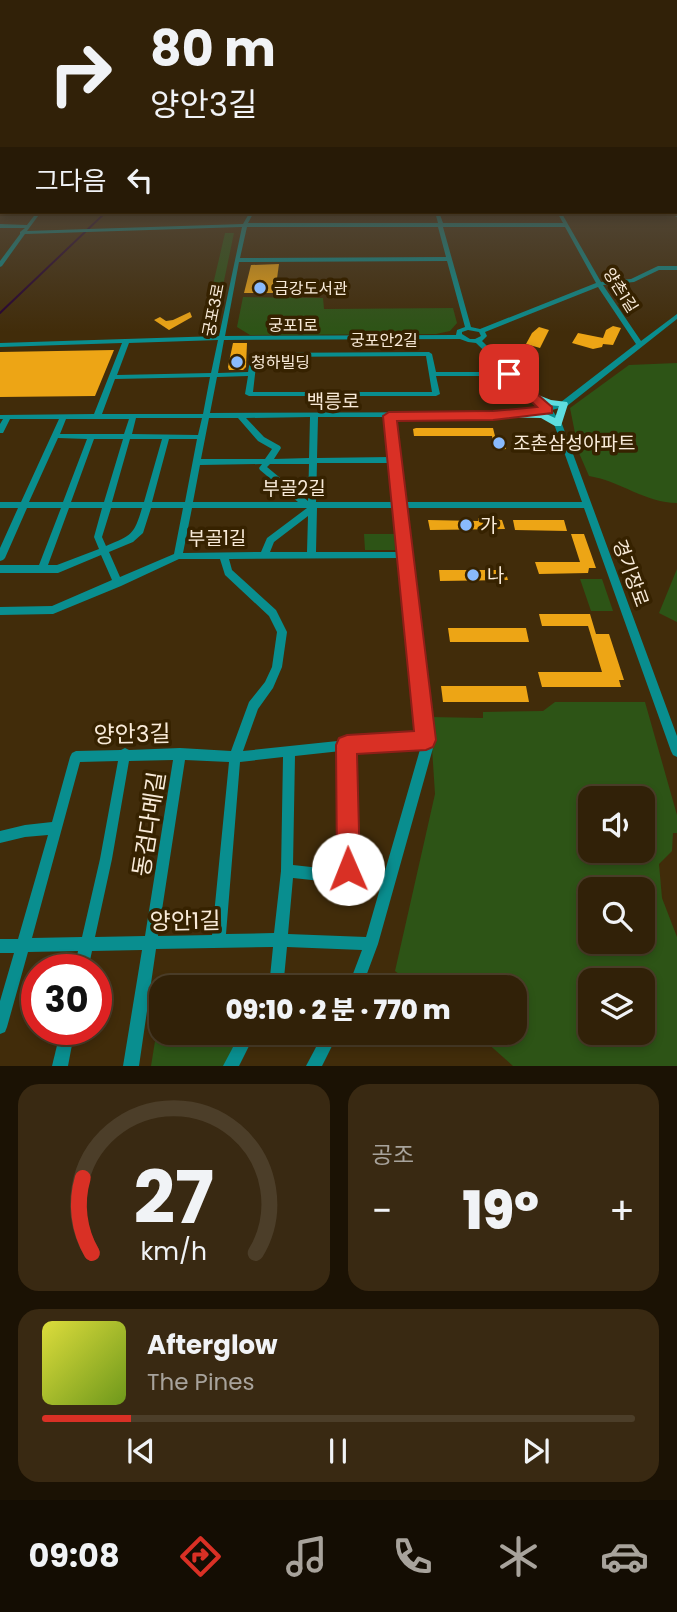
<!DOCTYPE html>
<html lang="ko">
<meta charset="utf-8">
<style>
:root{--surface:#312108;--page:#392912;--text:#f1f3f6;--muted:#a8a39c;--line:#4c3e29;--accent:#d93025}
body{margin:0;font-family:Poppins,"Noto Sans KR",sans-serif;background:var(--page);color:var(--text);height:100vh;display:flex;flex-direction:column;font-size:26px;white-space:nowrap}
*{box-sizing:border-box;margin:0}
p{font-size:23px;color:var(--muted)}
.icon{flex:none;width:38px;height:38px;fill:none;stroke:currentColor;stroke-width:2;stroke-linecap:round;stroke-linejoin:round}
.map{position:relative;height:1066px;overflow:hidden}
.panel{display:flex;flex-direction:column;gap:18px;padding:18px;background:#1b1204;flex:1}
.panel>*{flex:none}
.banner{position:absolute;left:0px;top:0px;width:677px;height:214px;box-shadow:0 4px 10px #0003,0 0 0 2px var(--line);background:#312108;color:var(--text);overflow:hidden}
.buttons{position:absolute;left:578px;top:786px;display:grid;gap:14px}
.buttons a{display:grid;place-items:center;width:77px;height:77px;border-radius:14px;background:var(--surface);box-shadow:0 4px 10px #0003,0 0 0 2px var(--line);font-size:35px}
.speed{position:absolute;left:21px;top:954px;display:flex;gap:14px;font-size:35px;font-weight:700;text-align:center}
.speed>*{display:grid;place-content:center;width:91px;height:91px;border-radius:50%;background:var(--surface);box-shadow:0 4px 10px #0003,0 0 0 2px var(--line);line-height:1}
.speed .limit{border:10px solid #d22;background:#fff;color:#111}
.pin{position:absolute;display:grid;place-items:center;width:60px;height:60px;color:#fff;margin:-30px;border-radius:14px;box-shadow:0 4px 10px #0006}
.me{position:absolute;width:77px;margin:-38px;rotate:359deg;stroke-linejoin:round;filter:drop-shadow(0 0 5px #0008)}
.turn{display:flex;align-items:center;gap:24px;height:147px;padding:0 35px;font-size:32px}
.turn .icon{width:91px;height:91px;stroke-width:2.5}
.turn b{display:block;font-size:49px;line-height:60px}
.then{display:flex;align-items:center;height:66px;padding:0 35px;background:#0003;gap:14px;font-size:26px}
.big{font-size:52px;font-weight:800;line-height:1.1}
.panel .tile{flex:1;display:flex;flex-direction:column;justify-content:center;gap:10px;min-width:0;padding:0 24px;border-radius:21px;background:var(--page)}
.panel .dial{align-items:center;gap:0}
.dial svg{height:182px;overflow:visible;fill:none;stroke:var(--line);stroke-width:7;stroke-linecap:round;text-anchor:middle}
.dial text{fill:var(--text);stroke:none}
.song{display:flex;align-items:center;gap:21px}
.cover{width:84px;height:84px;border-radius:10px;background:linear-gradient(135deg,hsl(60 70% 55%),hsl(80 70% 35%))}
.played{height:7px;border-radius:4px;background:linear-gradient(90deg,var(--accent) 15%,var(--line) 15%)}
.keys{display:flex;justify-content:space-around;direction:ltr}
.heat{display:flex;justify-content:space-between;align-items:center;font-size:38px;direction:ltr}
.panel .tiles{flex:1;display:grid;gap:18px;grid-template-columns:1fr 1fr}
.tile:last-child{grid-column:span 2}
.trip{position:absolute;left:149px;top:975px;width:378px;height:70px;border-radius:21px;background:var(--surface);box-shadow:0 4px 10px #0003,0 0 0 2px var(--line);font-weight:800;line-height:70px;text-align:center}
.menu{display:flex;height:112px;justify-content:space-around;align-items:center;background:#140d03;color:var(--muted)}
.menu .icon{width:49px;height:49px}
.menu .selected{color:var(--accent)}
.menu b{font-size:32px;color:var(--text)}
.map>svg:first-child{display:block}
.green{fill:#2d5416;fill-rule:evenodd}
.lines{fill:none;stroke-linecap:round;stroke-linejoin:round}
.stream{stroke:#250031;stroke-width:2}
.building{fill:#eda515}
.minor{fill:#098e8f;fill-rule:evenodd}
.major{fill:#5fdddf;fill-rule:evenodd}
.route{fill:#d93025;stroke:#8d1f18;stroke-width:2}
.poi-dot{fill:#89bafc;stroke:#362200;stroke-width:2.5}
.labels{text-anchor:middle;stroke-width:7;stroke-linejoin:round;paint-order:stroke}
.far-poi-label{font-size:16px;fill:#f9ebd9;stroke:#362200;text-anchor:start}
.far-street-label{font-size:16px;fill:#f9ebd9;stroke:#362200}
.street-label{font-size:19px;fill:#f9ebd9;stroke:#362200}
.poi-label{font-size:19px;fill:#f9ebd9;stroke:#362200;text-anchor:start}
.near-street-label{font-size:23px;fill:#f9ebd9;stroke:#362200}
</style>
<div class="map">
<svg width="677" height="1066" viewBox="0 0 677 1066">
<rect width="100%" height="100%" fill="#412c0a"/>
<g class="green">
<polygon points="225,233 234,233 214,329 202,332"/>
<polygon points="243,297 323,298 324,309 453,308 457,323 450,331 436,334 250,335 237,327"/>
<path d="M677 363V503C646 503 620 481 589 476L579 453 570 408 629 365Z"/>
<polygon points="364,534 394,534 396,550 365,550"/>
<polygon points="677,569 677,622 659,613"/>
<polygon points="580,579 602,579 613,611 591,611"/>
<path d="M555 702H645L677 815V833H673L672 851 659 864 662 898 677 937V1066H513L476 1033 514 1032V987H415L395 971 435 794 430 717 483 718V712L543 711ZM590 798H642V850H590ZM590 889H642V942H590ZM590 980H642V1032H590Z"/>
<polygon points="243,1034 225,1066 151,1066 156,1035"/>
</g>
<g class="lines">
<polyline class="stream" points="0,313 106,212"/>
</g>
<g class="building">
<polygon points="279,264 275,293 244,293 251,265"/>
<polygon points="190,312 192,317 169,330 154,320 160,317 166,321 173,320"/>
<polygon points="613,326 621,328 613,345 603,344 602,347 593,349 572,343 578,333 603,338 606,330"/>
<polygon points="539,327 549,330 540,348 526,344 532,333"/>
<polygon points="233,343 247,343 246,367 243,370 229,370 228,367"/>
<polygon points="114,350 95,396 0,397 0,352"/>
<polygon points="416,428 493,428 495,436 503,436 506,449 495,450 492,436 414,436 413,429"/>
<polygon points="478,518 502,520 505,529 430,530 428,520 478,521"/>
<polygon points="513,520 564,520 567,531 515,530"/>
<polygon points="571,534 584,534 596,568 589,568 588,573 539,574 535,562 580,562"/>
<polygon points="439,570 505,570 508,580 440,581"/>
<polygon points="539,614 590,614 596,634 609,634 624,680 619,680 621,687 542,687 538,672 602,672 588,626 542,626"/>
<polygon points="448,628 526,628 529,642 450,642"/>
<polygon points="441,686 526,686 529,702 443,702"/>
</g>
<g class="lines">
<g class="minor">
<rect x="0" y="195" width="2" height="2"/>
<rect x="0" y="202" width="2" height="4"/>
<path d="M37 212H41L27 231 243 224 250 212H254L248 223H438L435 212H439L443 223H563L557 212H561L601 282 631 279 658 266H677V270H659L634 282 603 285 641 341 677 314V319L567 406 552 410 562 424 677 736V757L673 755 671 751 584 508H404L433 748 378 944 362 987H348L362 950 287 947 284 978 280 987H266L270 977 273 947 156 949 139 1066H123L142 950 92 951 88 970H74L78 951 28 952 7 1027 5 1032 0 1034V1001L14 953H0V939H18L48 835 25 837 0 843V831L25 825 52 822 70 757 72 753 76 751 121 750 125 748 129 750 180 748 231 751 249 702 265 682 272 667 277 632 269 616 225 575 220 559H179L121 586 53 614 0 615V607L52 606 112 580 101 555 58 573H0V565H39L61 508H27L5 558 3 560 0 561V548L18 508H0V502H21L59 419H10L3 433H0V424L3 419H0V415L94 414 122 343 0 347V343L219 336 242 227 25 234 2 266 0 267V261L20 234V232L25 228H0V224L27 225ZM247 227H438L446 257 240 258ZM443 227H565L596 283 480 329 471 327ZM447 261 465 327 457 330 456 335 225 336 239 262ZM598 287 636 344 561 402 549 407 482 341 487 336 485 332ZM468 330 479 332 481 336 475 339H470L462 334V332ZM460 339 468 342 476 343 506 372H436L432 354 429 352 254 353 251 355 248 372 218 373 224 340ZM218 340 211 373 117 375 129 343ZM426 356 432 392H253L257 357ZM248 376 245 394 249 396H436L440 394 436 376H510L542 408 520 411V415L545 412 554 424 582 502H403L393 417 509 416 513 414 512 412 210 413 217 377ZM210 377 203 414H102L115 379ZM310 417 309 458 274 459 281 448 280 446 264 437 246 418ZM318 417H385L390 457 317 458ZM136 418H202L198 435 132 434ZM209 418H238L258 441 272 449 265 459H201ZM66 419H129L124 434H60ZM58 438 87 439 63 502H29ZM94 439H123L104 502H71ZM130 439H162L144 502H112ZM169 439H197L185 502H152ZM317 463H390L395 502H316ZM262 464 259 468 260 470 298 502H193L200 465ZM270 464H309L308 501 267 467ZM69 508H102L94 537 99 549 57 565H48ZM111 508H142C134 535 132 535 106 546L102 537ZM151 508H183L174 554 120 577 109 552 133 542 143 533ZM192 508H307L267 538 261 552 183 553ZM317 508H395L400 552H316ZM308 516 307 552H270L274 542ZM401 558 420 735 347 740 243 751 258 709 273 688 282 667 287 632 276 610 232 570 229 559ZM421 746 366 937 288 934 293 878 340 883C347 881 352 876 354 869L353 750ZM341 751 342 866 338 870 293 865 295 756ZM283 757 281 871 274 933 226 934 240 762ZM173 760 145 936 95 937 112 859 129 761ZM185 760 229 762 212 935 158 936ZM118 761 100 859 82 937 32 938 80 762Z"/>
<polygon points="665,212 671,212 677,214 677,217"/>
<polygon points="61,1029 75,1029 68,1066 52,1066"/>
<polygon points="241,1032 256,1032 239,1066 223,1066"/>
<polygon points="324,1032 339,1032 322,1066 306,1066"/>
</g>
<g class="major">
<rect x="0" y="186" width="2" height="4"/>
<polygon points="533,393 551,400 567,402 568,404 561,426 555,426 541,418 500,417 500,413 503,412 542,412 555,418 559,406 547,405 530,398 529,396"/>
</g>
</g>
<linearGradient id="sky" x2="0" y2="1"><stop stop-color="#241806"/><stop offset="0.55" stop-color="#544b3e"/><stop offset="1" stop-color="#544b3e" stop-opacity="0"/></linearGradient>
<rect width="677" height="332" fill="url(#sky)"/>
<polygon class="route" points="509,370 552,407 552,413 493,420 397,421 436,740 433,747 426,750 357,754 360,869 357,877 348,881 340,877 337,869 336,745 339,738 347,735 414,731 383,416 389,412 493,411 537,407 505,376 503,374"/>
<g class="poi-dot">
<circle cx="260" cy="288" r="7"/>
<circle cx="237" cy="362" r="7"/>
<circle cx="499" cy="443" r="7"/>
<circle cx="466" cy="525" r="7"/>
<circle cx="473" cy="575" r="7"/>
</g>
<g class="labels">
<g class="far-poi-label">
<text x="274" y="294">금강도서관</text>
<text x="251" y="368">청하빌딩</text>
</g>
<g class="far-street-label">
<text transform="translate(621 290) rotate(58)" y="6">양촌1길</text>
<text transform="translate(213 310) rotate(-79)" y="6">궁포3로</text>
<text x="293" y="331">궁포1로</text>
<text x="384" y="346">궁포안2길</text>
</g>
<g class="street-label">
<text x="333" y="408">백릉로</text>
<text x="294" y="495">부골2길</text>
<text x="217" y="545">부골1길</text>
<text transform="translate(631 573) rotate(70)" y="7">경기장로</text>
</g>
<g class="poi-label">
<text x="513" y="450">조촌삼성아파트</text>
<text x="480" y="532">가</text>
<text x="487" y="582">나</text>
</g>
<g class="near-street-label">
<text transform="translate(132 734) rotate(-1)" y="8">양안3길</text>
<text transform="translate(149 824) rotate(-81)" y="8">동검다메길</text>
<text transform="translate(185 921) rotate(-1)" y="8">양안1길</text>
</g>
</g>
</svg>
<div class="buttons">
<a><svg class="icon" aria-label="sound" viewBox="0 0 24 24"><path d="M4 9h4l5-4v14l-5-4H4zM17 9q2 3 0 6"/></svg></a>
<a><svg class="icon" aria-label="search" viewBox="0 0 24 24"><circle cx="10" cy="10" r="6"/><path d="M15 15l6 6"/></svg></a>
<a><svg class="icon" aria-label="layers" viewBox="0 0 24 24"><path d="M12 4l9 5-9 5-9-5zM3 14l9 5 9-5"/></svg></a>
</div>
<div class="speed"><div class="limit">30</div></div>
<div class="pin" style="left:509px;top:374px;background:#d93025"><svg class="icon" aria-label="arrive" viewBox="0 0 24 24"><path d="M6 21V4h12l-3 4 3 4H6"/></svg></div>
<svg class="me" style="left:348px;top:869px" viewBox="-20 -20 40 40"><circle r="19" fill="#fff"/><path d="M0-13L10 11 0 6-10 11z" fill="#d93025"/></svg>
<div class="trip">09:10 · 2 분 · 770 m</div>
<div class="banner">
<div class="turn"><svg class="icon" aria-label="right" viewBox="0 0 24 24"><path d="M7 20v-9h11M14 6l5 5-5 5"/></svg><div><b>80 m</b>양안3길</div></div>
<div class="then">그다음<svg class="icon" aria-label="left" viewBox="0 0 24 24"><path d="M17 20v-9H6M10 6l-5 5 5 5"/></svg></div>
</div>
</div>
<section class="panel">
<div class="tiles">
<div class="tile dial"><svg viewBox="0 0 100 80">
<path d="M14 69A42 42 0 1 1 86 69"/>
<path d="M14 69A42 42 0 0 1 10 36" stroke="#d93025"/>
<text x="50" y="56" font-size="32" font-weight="700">27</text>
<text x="50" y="72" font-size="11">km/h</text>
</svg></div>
<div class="tile"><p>공조</p>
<div class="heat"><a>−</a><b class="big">19°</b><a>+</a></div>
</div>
<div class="tile">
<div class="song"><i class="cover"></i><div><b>Afterglow</b><p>The Pines</p></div></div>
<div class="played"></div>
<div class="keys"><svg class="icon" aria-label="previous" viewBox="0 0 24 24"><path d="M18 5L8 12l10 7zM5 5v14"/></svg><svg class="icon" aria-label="pause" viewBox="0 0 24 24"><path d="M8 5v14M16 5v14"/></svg><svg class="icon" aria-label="next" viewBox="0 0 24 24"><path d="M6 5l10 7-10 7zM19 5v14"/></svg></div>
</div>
</div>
</section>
<nav class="menu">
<b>09:08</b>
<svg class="icon selected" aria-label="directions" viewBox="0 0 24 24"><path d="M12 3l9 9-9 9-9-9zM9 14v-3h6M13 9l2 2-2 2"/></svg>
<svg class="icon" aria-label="music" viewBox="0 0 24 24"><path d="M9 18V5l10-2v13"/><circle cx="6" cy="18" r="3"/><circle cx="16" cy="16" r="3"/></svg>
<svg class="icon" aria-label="phone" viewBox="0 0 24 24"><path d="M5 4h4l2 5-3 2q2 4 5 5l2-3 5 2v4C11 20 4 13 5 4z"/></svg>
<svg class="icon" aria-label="climate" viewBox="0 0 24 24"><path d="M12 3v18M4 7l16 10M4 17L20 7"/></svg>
<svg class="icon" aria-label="car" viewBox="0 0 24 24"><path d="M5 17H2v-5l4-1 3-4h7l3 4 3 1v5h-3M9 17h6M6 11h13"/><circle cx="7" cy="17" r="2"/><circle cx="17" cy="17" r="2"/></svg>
</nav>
